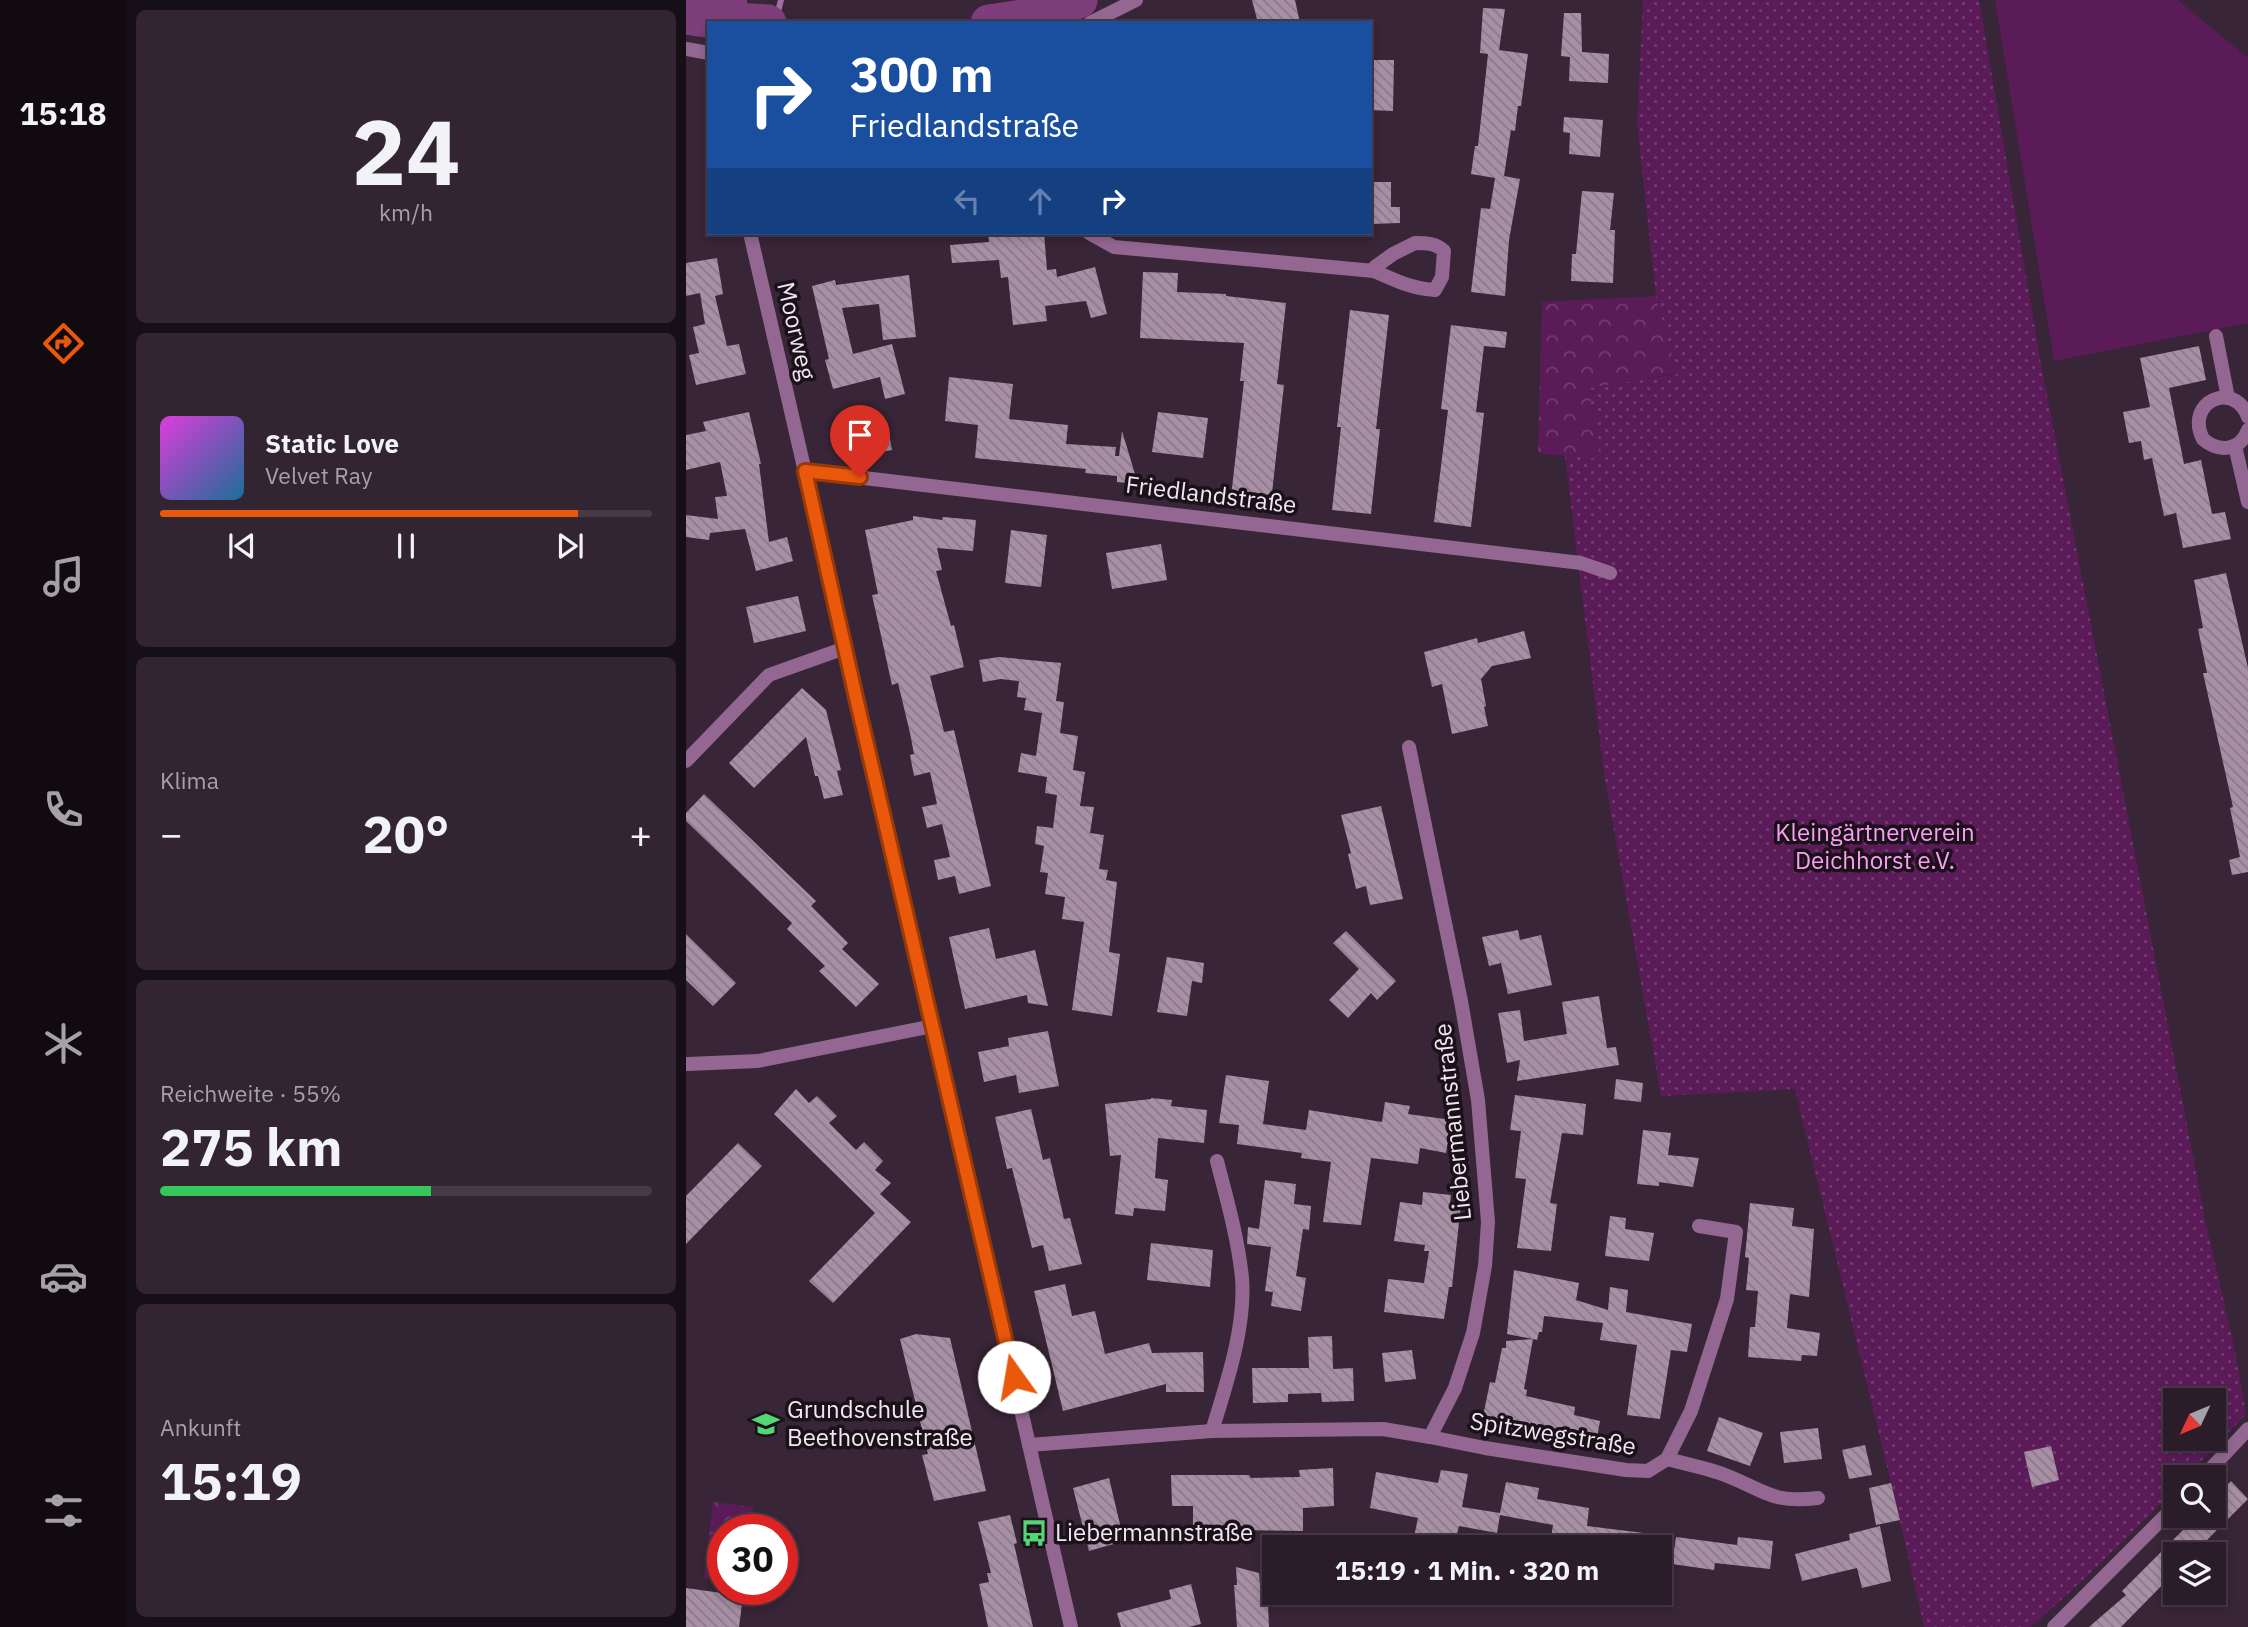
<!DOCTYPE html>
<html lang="de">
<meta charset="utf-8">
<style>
:root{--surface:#2a1c29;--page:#322531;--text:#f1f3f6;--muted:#a5a1a8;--line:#463a46;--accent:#ea580c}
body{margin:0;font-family:"IBM Plex Sans",sans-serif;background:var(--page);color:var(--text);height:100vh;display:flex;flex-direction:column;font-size:26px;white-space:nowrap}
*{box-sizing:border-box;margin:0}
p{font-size:23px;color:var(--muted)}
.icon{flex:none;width:38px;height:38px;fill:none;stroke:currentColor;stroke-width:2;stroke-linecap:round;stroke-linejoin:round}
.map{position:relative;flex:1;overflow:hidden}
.panel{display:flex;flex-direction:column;gap:10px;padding:10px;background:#170f17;width:560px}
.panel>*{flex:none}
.top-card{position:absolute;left:21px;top:21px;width:665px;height:214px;border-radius:0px;box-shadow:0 4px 10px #0003,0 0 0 2px var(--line);background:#1a4fa0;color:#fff;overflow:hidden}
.needle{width:46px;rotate:226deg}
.tools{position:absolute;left:1477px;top:1388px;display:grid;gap:14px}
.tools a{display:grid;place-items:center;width:63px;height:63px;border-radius:0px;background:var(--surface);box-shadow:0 4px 10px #0003,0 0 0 2px var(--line);font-size:35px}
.speed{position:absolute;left:21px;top:1514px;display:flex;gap:14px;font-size:35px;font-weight:700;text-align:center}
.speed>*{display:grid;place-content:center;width:91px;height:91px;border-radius:50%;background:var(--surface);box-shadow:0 4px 10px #0003,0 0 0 2px var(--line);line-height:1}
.speed .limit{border:10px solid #d22;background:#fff;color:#111}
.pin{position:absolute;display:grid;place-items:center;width:60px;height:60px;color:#fff;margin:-72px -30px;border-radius:50% 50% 50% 0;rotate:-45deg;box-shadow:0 0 7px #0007}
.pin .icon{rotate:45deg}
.me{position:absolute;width:77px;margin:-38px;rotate:347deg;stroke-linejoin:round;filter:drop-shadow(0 0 5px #0008)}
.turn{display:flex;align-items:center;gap:24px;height:147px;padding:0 28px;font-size:32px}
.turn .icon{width:91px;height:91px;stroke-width:2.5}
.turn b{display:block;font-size:49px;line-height:60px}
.lanes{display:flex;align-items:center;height:66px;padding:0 28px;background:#0003;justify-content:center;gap:35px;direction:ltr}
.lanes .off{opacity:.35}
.big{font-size:52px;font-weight:700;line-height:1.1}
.panel .widget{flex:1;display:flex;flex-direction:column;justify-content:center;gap:10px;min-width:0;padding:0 24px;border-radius:10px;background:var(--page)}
.panel .dial{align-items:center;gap:0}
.dial b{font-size:91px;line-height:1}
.song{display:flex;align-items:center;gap:21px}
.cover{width:84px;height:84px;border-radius:10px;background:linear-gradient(135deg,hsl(300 70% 55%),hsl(200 70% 35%))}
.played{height:7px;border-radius:4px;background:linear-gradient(90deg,var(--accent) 85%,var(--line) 85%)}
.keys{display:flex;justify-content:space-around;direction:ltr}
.heat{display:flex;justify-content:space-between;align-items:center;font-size:38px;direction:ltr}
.charge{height:10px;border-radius:5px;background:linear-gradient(90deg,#34c759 55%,var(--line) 0)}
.trip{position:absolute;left:576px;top:1535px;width:410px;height:70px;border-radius:0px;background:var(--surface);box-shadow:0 4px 10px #0003,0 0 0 2px var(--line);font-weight:700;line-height:70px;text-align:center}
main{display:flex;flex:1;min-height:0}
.tabs{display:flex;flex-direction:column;width:126px;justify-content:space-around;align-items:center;background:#110b10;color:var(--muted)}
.tabs .icon{width:49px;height:49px}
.tabs .active{color:var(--accent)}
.tabs b{font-size:32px;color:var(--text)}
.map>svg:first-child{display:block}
.grass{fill:#5b1b59}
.forest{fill:url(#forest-crowns)}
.park{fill:url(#park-crowns)}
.garden{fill:url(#garden-dots);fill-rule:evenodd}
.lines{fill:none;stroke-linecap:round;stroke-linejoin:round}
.stream{stroke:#a1709f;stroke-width:6}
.river{stroke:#7e3e7c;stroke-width:37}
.building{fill:url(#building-back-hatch)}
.minor{stroke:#936791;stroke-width:14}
.route-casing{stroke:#983908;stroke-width:18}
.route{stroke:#ea580c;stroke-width:12}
.labels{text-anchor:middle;stroke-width:7;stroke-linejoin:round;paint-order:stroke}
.street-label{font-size:24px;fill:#f3e6f2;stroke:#1a1119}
.park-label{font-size:24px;fill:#f99ef5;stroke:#1a1119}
.poi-label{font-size:24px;fill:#f3e6f2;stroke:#1a1119;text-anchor:start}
</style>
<main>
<nav class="tabs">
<b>15:18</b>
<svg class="icon active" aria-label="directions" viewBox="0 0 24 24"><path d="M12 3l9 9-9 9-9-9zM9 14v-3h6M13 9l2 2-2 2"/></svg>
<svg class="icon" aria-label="music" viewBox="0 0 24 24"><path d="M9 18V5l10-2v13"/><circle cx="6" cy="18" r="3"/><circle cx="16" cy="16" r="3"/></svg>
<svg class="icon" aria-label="phone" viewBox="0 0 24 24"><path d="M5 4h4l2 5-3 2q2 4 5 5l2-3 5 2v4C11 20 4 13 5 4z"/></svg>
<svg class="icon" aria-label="climate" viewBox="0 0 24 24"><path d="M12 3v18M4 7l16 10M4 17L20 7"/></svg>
<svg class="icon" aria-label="car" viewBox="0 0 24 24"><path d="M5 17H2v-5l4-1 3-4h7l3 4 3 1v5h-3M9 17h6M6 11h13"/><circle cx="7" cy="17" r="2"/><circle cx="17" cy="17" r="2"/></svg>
<svg class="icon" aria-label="filters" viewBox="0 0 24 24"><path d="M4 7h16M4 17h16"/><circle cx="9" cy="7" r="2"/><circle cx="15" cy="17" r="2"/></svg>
</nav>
<section class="panel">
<div class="widget dial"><b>24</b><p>km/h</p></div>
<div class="widget">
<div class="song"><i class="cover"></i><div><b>Static Love</b><p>Velvet Ray</p></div></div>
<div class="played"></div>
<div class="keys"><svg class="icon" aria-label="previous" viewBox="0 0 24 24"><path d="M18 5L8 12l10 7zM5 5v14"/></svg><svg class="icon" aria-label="pause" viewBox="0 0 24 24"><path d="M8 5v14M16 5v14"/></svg><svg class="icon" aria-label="next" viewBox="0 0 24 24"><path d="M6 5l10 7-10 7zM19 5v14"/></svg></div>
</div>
<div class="widget"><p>Klima</p>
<div class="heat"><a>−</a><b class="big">20°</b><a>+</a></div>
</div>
<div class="widget"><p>Reichweite · 55%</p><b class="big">275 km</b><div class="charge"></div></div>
<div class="widget"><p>Ankunft</p><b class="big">15:19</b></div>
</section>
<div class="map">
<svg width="1562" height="1627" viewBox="0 0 1562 1627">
<defs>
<pattern id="forest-crowns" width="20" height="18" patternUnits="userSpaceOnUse" patternTransform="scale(1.75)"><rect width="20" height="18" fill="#7e3e7c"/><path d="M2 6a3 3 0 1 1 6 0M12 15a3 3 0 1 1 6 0" fill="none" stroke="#915a8f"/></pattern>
<pattern id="park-crowns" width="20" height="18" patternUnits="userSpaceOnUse" patternTransform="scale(1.75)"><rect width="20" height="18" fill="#5b1b59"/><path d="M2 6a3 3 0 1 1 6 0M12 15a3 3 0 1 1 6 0" fill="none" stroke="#733c71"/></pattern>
<pattern id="garden-dots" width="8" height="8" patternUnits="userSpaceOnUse" patternTransform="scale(1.75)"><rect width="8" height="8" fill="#5b1b59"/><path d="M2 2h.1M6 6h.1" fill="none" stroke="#733c71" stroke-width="1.8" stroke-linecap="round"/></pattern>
<pattern id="building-back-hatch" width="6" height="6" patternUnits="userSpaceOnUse" patternTransform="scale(1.75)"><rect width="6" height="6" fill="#a78fa5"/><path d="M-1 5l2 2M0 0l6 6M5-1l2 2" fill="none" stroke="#8b7989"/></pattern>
</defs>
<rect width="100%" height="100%" fill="#382537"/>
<polygon class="grass" points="1309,0 1492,0 1562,58 1562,323 1368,361"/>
<polygon class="forest" points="0,0 61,0 61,3 28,14 0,9"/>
<g class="park">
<polygon points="970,296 991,373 903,388 917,460 852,453 856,302"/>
<polygon points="27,1502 67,1507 65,1529 37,1530 37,1580 18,1578"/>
</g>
<path class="garden" d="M957 0H1293L1355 364 1519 1219 1549 1351 1560 1414 1500 1477H1489V1488C1443 1537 1395 1583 1345 1627H1238L1214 1520 1109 1089 975 1096 918 773 879 456 916 459 903 388 991 374 970 296 951 123ZM1489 1400H1528V1438H1489Z"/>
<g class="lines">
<polyline class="stream" points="89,23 95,0"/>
<g class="river">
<polyline points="0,16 20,19 82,23"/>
<polyline points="303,23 337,18 393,0"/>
</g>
</g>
<g class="building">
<polygon points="566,0 609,0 614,23 572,23"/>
<polygon points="797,8 819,9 813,50 842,54 835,106 832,106 829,131 825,130 818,176 834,179 823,240 819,296 785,292 795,208 804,209 809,178 785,174 789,146 792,146 802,54 794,53"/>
<polygon points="878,13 895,13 896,52 923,54 922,83 883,81 884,57 875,56"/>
<polygon points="684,60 708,60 707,111 684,110"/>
<polygon points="878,117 917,120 914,157 883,154 884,133 877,132"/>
<polygon points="684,182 705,182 705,207 714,207 714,223 684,224"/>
<polygon points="896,191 928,193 924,230 929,230 927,283 885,281 886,254 890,254"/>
<polygon points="302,233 358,233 361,270 370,269 371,277 409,267 421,314 405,318 400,301 359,306 361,321 327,325 322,277 315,278 313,260 266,263 264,245 303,242"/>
<polygon points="31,258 37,294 29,296 41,346 53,344 60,374 10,385 3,355 13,353 7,327 19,324 14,293 0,296 0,263"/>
<polygon points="457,272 492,273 491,292 540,294 540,296 600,303 591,384 598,385 585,502 545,497 558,381 554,381 558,343 454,338"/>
<polygon points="223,275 230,337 197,340 193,304 156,308 167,354 206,344 219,394 199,399 194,377 147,389 139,360 143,359 126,286 149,280 150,285"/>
<polygon points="664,310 703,315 690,429 694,429 685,514 646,510 655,427 651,427"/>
<polygon points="765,325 821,332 819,348 798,346 790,412 798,413 785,527 748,522 762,410 755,409"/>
<polygon points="1513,346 1520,380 1483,388 1498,464 1515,460 1526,514 1539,512 1545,539 1497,548 1490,513 1478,516 1466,458 1458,460 1455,441 1443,443 1437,412 1464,407 1454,358"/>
<polygon points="263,377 327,384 323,419 382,425 380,444 430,447 429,456 433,456 436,431 452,484 431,482 431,476 399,473 400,469 289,458 292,425 259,421"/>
<polygon points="63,412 75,464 73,464 83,542 101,537 107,561 70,571 59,529 24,533 23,540 0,537 0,515 32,519 29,497 41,496 34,462 0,470 0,435 20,431 17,422"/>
<polygon points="472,412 522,418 517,458 466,452"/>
<polygon points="150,417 201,422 206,450 170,457 166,435 149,433"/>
<polygon points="227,516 256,520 257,517 290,520 287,551 251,548 256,570 250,571 265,626 268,625 278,667 244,676 258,732 268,730 305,886 273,894 269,876 252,880 248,860 264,857 256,824 241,828 236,807 251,804 244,772 228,776 224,755 228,754 224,733 212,683 206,685 186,595 192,594 179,530 227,520"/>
<polygon points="325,530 361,535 355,587 319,583"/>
<polygon points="475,544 481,580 426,589 420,553"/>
<polygon points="1540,573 1562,668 1562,872 1546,875 1543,860 1554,857 1544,808 1547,807 1517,673 1521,673 1512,629 1517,628 1508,580"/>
<polygon points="112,596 120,631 68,643 60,607"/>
<polygon points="838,631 845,658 806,666 795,679 800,706 798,707 802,726 766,734 756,684 746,687 738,652 791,638 792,643"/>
<polygon points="313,657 375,663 370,701 378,702 374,733 392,736 387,770 399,772 394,806 408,807 404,833 418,835 413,869 422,870 420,880 431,882 423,952 434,954 426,1016 386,1010 398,922 376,919 379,897 359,894 362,873 354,872 358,846 349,844 351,826 367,828 371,795 359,793 361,777 332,772 335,753 350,756 356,713 338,710 340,698 331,697 333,681 315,679 297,682 293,660"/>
<polygon points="116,688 140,710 155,770 151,771 157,795 138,799 132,776 129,776 120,737 68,788 43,763"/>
<polygon points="18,794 130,901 125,906 162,943 156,949 193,984 170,1007 133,971 139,966 101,929 106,923 0,821 0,813"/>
<polygon points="695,806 717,899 684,905 680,886 670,889 662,854 665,853 655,815"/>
<polygon points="303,928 310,959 349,950 362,1006 342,1003 341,995 279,1009 263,937"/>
<polygon points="832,930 834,940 855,935 866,985 822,994 815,963 803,966 796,937"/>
<polygon points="660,931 710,981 691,1000 685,993 662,1018 643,1000 673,969 647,943"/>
<polygon points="0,934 50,983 27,1006 0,980"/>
<polygon points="481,957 518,963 516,983 506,981 501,1016 471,1012"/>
<polygon points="913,996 921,1048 930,1047 933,1065 831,1081 834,1060 821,1063 812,1013 834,1010 838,1041 881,1034 876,1002"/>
<polygon points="362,1031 373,1086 333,1093 330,1075 298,1082 292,1052 323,1046 322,1038"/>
<polygon points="540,1075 583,1081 577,1124 620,1130 623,1110 696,1122 699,1102 724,1106 722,1114 766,1120 760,1153 734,1148 732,1164 685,1158 675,1225 637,1222 645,1162 615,1158 616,1153 551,1144 553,1125 533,1123"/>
<polygon points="930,1079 957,1083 955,1102 928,1099"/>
<polygon points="110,1089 123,1103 131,1096 151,1116 143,1123 170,1150 178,1142 197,1161 189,1170 205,1183 194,1194 225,1222 147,1303 123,1281 189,1213 88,1114"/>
<polygon points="829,1095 900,1104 897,1135 876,1133 864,1203 871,1204 865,1251 831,1248 840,1179 829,1178 835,1131 824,1130"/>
<polygon points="465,1098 486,1100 485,1106 521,1110 518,1143 472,1138 469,1178 482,1180 479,1211 448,1208 447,1216 429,1214 435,1155 424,1156 419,1104 465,1099"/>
<polygon points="345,1109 357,1160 364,1158 378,1219 384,1218 396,1264 363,1271 357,1245 346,1248 326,1168 321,1169 309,1117"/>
<polygon points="957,1130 985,1133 982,1155 1013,1158 1007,1187 973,1182 973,1186 951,1184"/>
<polygon points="52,1143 76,1166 0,1244 0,1196"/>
<polygon points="579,1180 610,1184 608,1204 625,1206 623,1230 617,1229 610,1276 620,1278 615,1311 585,1306 587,1292 579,1291 585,1247 561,1244 562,1227 573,1229"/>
<polygon points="737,1192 765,1195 764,1203 775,1204 766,1287 763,1287 758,1319 698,1312 702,1279 738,1283 743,1251 738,1251 739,1245 708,1241 714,1202 736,1205"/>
<polygon points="1064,1203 1108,1208 1106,1226 1128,1229 1123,1297 1104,1294 1101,1328 1134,1333 1131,1356 1116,1355 1115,1361 1062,1357 1064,1327 1069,1327 1072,1291 1060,1290 1063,1258 1059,1257"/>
<polygon points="924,1216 940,1218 939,1229 968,1233 963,1261 919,1256"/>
<polygon points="465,1243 527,1250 524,1287 461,1280"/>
<polygon points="828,1270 893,1283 890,1300 922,1310 924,1287 942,1290 940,1312 1006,1324 1001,1352 985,1350 974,1419 941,1415 951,1345 914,1340 917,1323 858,1316 856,1332 853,1332 851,1340 847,1339 838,1389 841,1390 840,1396 889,1407 888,1415 914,1421 909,1449 795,1426 804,1382 809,1383 816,1348 820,1348 820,1341 847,1339 821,1334"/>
<polygon points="379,1284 386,1316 409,1311 419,1354 463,1343 466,1353 517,1352 518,1392 480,1392 480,1384 377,1411 348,1291"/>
<polygon points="230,1334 264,1338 300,1491 248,1501 236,1455 242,1454 214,1339"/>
<polygon points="646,1336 647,1369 667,1368 668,1401 636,1402 635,1393 602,1394 602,1402 567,1403 566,1368 623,1368 622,1337"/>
<polygon points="726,1350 730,1379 699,1382 696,1353"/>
<polygon points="1033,1417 1077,1433 1064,1466 1021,1451"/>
<polygon points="1132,1428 1136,1459 1098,1463 1094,1432"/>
<polygon points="1179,1445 1186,1475 1163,1479 1156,1450"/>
<polygon points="1365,1446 1373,1480 1346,1487 1338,1452"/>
<polygon points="647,1468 648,1506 617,1508 617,1531 543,1530 543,1527 507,1527 507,1506 486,1506 485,1475 563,1475 565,1478 614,1477 613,1470"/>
<polygon points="755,1470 782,1474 776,1507 814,1513 820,1482 853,1488 851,1499 903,1508 901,1526 982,1536 982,1547 923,1547 865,1538 867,1525 814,1515 811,1533 773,1526 770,1538 748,1533 747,1540 728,1537 732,1518 684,1508 690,1472 752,1483"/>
<polygon points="423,1478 438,1541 403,1551 387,1488"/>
<polygon points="1545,1481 1562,1499 1507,1554 1489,1554 1489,1572 1435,1627 1403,1627 1440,1595 1436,1591 1511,1516 1528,1516 1528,1499"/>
<polygon points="1205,1483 1214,1520 1190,1525 1183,1488"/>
<polygon points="324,1515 331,1543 328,1544 347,1627 302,1627 293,1584 303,1582 301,1573 305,1573 292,1522"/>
<polygon points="1194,1526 1205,1581 1176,1588 1171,1568 1116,1581 1109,1554 1164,1540 1163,1534"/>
<polygon points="990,1537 1051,1545 1052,1537 1087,1541 1084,1569 1029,1563 1028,1570 986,1564"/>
<polygon points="550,1567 573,1573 574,1584 581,1584 583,1627 551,1627 548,1585 551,1585"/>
<polygon points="505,1584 515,1624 503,1627 435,1627 431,1613 485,1599 483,1590"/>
<polygon points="0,1588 57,1596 53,1627 0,1627"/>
</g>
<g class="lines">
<g class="minor">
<polyline points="404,23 450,0"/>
<polyline points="0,49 23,53"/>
<polyline points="64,233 385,1627"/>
<polyline points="403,233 428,247 688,271"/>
<path d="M729 243C740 243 750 243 758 251L756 277 749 290C726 289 709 280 688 271L689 267 707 254Z"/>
<polyline points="1530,336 1542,398"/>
<path d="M1562 417C1549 380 1498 401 1517 439 1533 453 1554 451 1562 430"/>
<polyline points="1549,446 1562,502"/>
<polyline points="119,471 895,563 924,573"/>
<polyline points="0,761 83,675 159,648"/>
<polyline points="2,1064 72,1061 247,1026"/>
<path d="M526 1431C540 1385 560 1327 556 1278 552 1238 541 1200 531 1161"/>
<polyline points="744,1437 799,1448 940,1470 962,1471 981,1459 1005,1411 1041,1299 1050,1232 1013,1226"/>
<polyline points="343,1445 526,1431 697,1429 744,1437 769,1388 787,1333 799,1266 802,1222 792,1100 775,1001 723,747"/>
<path d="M981 1459C1000 1464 1021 1468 1039 1475 1078 1490 1086 1504 1132 1498"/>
<polyline points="1517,1477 1562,1429"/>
<polyline points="1368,1627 1489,1506"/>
</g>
</g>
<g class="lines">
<defs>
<polyline id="route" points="174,477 119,471 171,702 328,1377"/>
</defs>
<use href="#route" class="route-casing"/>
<use href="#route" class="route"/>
</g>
<defs>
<symbol id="school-bare" viewBox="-9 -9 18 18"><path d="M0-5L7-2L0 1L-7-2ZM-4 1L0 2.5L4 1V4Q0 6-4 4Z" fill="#53d673" stroke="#1a1119" stroke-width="2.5" paint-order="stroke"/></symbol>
<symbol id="bus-bare" viewBox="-9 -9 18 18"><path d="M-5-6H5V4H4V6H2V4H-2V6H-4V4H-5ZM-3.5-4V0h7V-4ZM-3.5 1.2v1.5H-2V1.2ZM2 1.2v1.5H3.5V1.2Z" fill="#53d673" stroke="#1a1119" stroke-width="2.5" paint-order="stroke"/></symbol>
</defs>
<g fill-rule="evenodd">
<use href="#school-bare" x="61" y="1405" width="38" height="38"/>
<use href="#bus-bare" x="329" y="1514" width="38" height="38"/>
</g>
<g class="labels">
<g class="street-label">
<text transform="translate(110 331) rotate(77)" y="8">Moorweg</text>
<text transform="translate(525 495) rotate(7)" y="8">Friedlandstraße</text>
<text transform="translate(767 1122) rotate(-96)" y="8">Liebermannstraße</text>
<text transform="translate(867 1434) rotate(9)" y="8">Spitzwegstraße</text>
</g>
<g class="park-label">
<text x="1189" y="841">Kleingärtnerverein<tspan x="1189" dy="28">Deichhorst e.V.</tspan></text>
</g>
<g class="poi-label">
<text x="101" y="1418">Grundschule<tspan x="101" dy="28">Beethovenstraße</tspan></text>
<text x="369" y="1541">Liebermannstraße</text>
</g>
</g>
</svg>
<div class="tools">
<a><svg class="needle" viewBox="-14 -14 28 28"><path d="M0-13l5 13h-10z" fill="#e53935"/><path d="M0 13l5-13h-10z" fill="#a5a1a8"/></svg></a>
<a><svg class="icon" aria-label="search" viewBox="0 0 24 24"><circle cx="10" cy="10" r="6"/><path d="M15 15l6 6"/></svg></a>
<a><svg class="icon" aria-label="layers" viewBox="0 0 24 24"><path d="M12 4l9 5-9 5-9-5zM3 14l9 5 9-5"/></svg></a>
</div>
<div class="speed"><div class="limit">30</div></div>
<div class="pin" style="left:174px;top:477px;background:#d93025"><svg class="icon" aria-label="arrive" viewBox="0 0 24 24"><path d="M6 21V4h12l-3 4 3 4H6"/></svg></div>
<svg class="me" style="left:328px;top:1377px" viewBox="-20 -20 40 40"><circle r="19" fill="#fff"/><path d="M0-13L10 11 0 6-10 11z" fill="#ea580c"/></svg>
<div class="trip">15:19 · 1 Min. · 320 m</div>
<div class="top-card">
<div class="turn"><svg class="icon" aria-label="right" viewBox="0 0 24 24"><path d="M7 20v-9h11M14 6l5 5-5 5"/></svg><div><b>300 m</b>Friedlandstraße</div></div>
<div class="lanes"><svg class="icon off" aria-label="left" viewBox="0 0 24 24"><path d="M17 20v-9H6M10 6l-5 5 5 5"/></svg><svg class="icon off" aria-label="ahead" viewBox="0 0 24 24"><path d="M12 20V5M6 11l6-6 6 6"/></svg><svg class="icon" aria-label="right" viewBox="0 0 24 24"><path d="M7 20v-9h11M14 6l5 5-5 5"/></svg></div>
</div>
</div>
</main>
